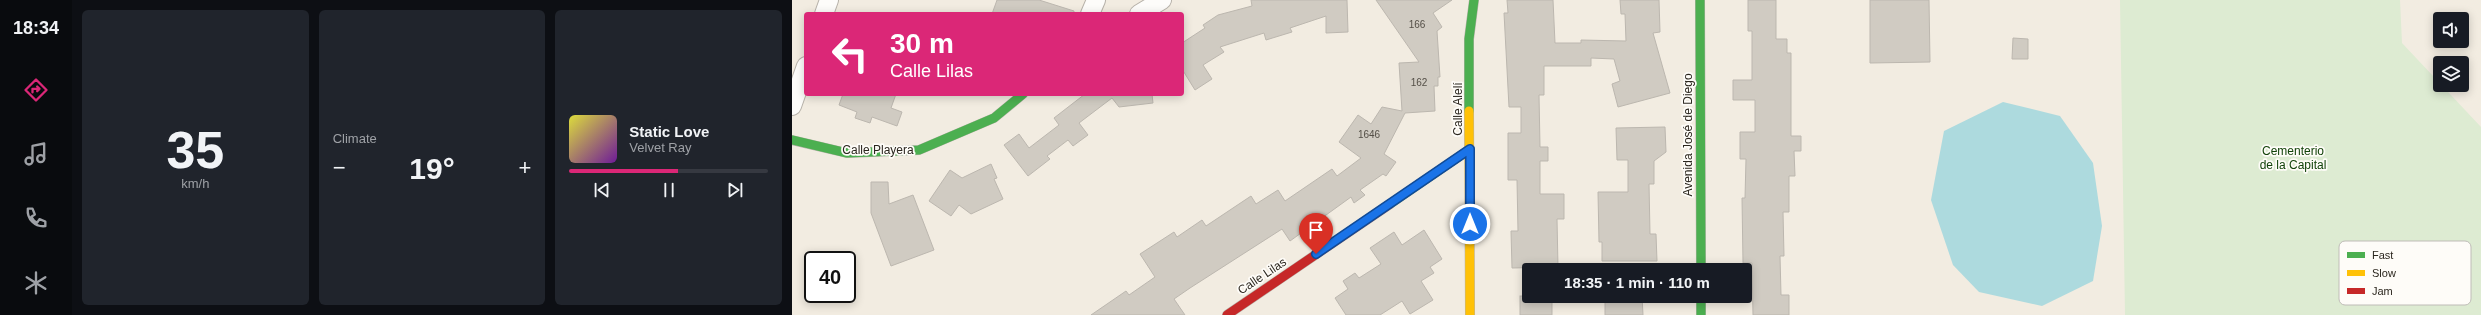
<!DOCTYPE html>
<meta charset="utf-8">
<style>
:root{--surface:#171b24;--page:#20242c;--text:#f1f3f6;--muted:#9ea1a6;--line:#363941;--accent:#db2777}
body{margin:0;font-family:Arial,sans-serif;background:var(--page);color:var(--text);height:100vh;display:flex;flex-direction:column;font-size:15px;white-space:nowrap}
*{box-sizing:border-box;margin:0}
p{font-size:13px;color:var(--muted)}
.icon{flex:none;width:22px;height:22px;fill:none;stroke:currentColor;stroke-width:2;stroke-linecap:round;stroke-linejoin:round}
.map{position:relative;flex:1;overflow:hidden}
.drawer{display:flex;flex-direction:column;gap:10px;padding:10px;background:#0d0f14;width:720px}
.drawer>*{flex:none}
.hud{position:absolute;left:12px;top:12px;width:380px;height:84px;border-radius:4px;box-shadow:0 2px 10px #0003;background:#db2777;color:#fff;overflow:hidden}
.controls{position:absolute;left:1641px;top:12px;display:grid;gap:8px}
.controls a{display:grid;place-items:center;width:36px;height:36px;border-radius:4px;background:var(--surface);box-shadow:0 2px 10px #0003;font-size:20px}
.speed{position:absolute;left:12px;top:251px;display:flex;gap:8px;font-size:20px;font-weight:700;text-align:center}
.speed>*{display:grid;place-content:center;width:52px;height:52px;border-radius:50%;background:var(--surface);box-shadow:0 2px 10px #0003;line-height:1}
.speed .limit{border:2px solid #111;border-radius:6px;background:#fff;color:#111}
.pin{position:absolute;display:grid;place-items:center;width:34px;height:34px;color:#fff;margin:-41px -17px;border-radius:50% 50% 50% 0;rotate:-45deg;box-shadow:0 0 4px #0007}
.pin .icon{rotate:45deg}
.me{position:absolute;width:44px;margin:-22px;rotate:0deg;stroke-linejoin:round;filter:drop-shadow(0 0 3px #0008)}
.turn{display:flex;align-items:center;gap:14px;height:84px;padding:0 20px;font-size:18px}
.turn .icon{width:52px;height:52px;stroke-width:2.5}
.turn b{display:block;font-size:28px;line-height:34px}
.big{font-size:30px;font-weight:800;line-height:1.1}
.drawer .tile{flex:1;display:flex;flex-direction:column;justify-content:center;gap:6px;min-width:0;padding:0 14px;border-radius:6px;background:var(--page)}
.drawer .dial{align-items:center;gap:0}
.dial b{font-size:52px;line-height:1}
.song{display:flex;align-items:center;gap:12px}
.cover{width:48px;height:48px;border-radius:6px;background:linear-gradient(135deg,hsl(60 70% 55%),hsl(280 70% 35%))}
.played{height:4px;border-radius:2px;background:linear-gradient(90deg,var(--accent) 55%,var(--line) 55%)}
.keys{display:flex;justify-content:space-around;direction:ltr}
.heat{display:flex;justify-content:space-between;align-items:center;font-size:22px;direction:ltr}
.drawer .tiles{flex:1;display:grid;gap:10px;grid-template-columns:repeat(3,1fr)}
.trip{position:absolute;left:730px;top:263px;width:230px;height:40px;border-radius:4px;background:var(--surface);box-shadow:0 2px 10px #0003;font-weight:800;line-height:40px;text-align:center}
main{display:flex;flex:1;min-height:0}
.tabs{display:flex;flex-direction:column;width:72px;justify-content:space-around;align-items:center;background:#090b0e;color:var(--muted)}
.tabs .icon{width:28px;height:28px}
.tabs .on{color:var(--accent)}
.tabs b{font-size:18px;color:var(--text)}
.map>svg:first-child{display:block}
.green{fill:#ddebd2}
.water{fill:#addade}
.building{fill:#d0cbc2;stroke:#bcb7af}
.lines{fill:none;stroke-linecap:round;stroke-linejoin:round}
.street-casing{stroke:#b7b2aa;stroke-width:20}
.fast-casing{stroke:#b7b2aa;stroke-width:10}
.slow-casing{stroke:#b7b2aa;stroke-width:10}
.jam-casing{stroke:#b7b2aa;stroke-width:10}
.street{stroke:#fdfcfa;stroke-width:18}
.fast{stroke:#4caf50;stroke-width:9}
.slow{stroke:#ffc107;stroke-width:9}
.jam{stroke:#c62828;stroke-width:9}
.route-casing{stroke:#114b97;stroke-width:10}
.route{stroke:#1a73e8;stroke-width:7}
.labels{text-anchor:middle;stroke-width:3.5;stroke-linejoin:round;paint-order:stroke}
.number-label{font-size:10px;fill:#544f47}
.street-label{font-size:12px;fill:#2b261e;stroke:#fefcf8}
.park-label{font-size:12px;fill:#12430a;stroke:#fefcf8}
.key{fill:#fefcf8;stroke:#bfbcb7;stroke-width:1}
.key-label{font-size:11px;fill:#2b261e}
</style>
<main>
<nav class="tabs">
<b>18:34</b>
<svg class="icon on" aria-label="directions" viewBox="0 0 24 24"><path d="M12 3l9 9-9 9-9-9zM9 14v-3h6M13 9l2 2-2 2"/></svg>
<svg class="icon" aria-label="music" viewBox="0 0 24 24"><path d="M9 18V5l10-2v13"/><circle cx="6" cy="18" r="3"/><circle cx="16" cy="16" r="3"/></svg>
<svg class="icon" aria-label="phone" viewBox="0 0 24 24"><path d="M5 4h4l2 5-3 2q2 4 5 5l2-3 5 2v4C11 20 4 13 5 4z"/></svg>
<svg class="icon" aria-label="climate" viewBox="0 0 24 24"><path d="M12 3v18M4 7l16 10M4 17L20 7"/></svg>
</nav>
<section class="drawer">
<div class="tiles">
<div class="tile dial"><b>35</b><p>km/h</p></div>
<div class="tile"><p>Climate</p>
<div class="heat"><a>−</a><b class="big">19°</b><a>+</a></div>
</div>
<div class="tile">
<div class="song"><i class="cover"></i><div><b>Static Love</b><p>Velvet Ray</p></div></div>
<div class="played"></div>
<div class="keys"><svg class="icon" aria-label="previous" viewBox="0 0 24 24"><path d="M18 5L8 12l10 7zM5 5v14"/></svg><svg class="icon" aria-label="pause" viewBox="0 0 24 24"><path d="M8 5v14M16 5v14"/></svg><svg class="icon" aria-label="next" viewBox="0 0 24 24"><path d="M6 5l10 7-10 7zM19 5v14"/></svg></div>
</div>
</div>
</section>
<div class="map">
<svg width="1689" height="315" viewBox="0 0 1689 315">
<rect width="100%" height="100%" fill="#f2ece1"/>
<polygon class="green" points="1328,0 1608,0 1610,43 1689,127 1689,315 1333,315"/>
<polygon class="water" points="1211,102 1268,116 1301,163 1310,226 1301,281 1250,306 1187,292 1161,265 1139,200 1152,131"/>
<g class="building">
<polygon points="205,0 247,0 282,11 282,14 200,14"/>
<polygon points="459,0 555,0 556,32 534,33 534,16 498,28 500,32 474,40 472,33 428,47 432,52 411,65 420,79 403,90 390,69 390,43 413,28 411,25 426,15 460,6"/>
<polygon points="584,0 660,0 641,13 650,27 645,31 648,77 646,77 646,86 642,86 643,111 613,113 592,154 604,162 594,176 591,174 568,190 573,195 562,203 559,197 498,241 490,229 398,288 382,299 393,315 299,315 334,291 337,295 363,277 348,254 382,232 385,237 410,220 414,226 459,196 464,204 486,190 493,201 540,169 545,176 569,158 547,142 566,115 579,124 590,107 610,111 607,63 627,62"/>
<polygon points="715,0 761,0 763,43 789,43 789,40 834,41 833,14 829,14 828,0 867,0 868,32 861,33 878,93 826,107 820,84 828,81 822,59 799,58 799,66 752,66 752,95 747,95 748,147 756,147 756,161 748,161 748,194 772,194 772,219 765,219 766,267 720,268 719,231 726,231 725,180 716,180 716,133 729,133 729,107 717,107 712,13 716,13"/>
<polygon points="956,0 984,0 984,39 995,39 995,53 999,53 999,136 1009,136 1009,151 1002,151 1003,176 997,176 997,212 991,212 992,256 988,256 989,295 997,295 997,315 961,315 960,263 951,263 950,198 953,198 954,159 948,159 948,132 963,132 963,100 941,100 941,80 960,80 960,31 956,31"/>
<polygon points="1078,0 1137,0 1138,62 1078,63"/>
<polygon points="1221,38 1236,39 1236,59 1220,59"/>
<polygon points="51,94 104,94 99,108 110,112 105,126 80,117 78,123 63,118 65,112 47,105"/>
<polygon points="293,94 360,94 361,103 327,107 320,98 287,123 296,135 281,146 276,140 255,156 258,159 236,176 212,145 227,134 237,148 267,125 262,118"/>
<polygon points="873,127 874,152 862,161 862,184 857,184 858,234 864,234 865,261 810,261 810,242 807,242 806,192 836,192 836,160 825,160 824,128"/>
<polygon points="199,164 205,178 202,179 211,199 179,214 167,205 159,216 137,201 158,170 170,178"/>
<polygon points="79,182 96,182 97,204 121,195 142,250 99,266 79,213"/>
<polygon points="632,230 650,259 638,267 642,273 629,281 641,300 618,314 610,301 588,315 554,315 543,298 556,289 551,281 563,273 567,278 589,264 578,248 602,232 610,245"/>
<rect x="728" y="296" width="32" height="19"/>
<polygon points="813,296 850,296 851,315 813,315"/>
</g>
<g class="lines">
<defs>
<g id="street">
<polyline points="32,14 37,0"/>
<polyline points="298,14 304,0"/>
<polyline points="347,14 370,0"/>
<polyline points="0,106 14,66"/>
</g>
<g id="fast">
<polyline points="908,0 909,270"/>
<polyline points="677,111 677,39 682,0"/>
<polyline points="0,140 55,153 127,150 202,118 231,94"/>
<polyline points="598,204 678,149"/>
<polyline points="909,296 909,315"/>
</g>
<polyline id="slow" points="677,111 678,315"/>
<polyline id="jam" points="435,315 598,204"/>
</defs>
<use href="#street" class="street-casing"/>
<use href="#fast" class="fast-casing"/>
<use href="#slow" class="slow-casing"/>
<use href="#jam" class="jam-casing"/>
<use href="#street" class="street"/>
<use href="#fast" class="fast"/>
<use href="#slow" class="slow"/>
<use href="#jam" class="jam"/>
</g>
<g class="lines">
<defs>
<polyline id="route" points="524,254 678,149 678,224"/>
</defs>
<use href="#route" class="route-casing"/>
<use href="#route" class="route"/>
</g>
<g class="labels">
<g class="number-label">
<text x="625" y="28">166</text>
<text x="627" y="86">162</text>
<text x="577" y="138">1646</text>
</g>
<g class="street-label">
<text transform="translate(666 109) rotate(-90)" y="4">Calle Alelí</text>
<text transform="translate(896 135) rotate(-90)" y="4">Avenida José de Diego</text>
<text x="86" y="154">Calle Playera</text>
<text transform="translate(470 276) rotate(-34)" y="4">Calle Lilas</text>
</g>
<g class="park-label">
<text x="1501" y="155">Cementerio<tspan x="1501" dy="14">de la Capital</tspan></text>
</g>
</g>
<rect x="1547" y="241" width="132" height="64" rx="6" class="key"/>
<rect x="1555" y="252" width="18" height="6" fill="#4caf50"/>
<rect x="1555" y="270" width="18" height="6" fill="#ffc107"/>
<rect x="1555" y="288" width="18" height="6" fill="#c62828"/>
<g class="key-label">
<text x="1580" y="259">Fast</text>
<text x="1580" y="277">Slow</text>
<text x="1580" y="295">Jam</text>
</g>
</svg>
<div class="controls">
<a><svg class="icon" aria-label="sound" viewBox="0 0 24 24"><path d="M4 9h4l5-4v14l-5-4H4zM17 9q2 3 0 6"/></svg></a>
<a><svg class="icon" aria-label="layers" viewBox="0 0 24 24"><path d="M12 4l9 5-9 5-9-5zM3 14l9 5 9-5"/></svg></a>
</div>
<div class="speed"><div class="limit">40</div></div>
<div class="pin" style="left:524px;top:254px;background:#d93025"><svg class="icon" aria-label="arrive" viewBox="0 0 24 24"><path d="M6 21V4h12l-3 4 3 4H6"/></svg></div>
<svg class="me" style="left:678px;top:224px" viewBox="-20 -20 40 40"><circle r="17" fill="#1a73e8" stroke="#fff" stroke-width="3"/><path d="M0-11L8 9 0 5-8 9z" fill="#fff"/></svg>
<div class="trip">18:35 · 1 min · 110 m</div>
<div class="hud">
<div class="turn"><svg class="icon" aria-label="left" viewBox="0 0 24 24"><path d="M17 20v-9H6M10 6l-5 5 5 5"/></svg><div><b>30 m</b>Calle Lilas</div></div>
</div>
</div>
</main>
